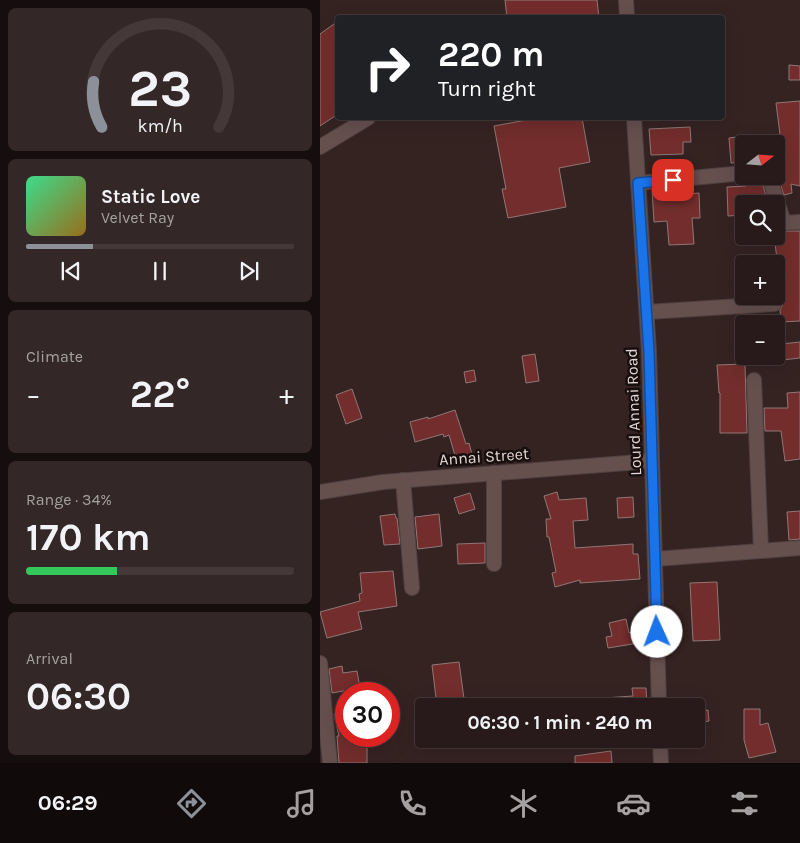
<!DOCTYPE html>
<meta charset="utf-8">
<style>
:root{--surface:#281a1a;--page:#342727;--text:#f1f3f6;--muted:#a5a1a2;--line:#443839;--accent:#8c9099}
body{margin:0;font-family:Karla,sans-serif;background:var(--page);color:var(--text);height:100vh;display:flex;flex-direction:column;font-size:19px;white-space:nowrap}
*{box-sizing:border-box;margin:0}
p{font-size:16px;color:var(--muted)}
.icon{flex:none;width:28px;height:28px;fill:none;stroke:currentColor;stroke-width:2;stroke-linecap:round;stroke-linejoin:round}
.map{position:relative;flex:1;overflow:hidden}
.side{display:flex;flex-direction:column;gap:8px;padding:8px;background:#160e0e;width:320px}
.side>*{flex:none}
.hud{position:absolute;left:15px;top:15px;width:390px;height:105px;border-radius:5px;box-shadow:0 5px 20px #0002,0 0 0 1px var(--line);background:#202124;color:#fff;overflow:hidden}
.needle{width:32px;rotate:73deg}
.controls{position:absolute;left:415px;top:135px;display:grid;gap:10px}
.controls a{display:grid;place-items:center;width:50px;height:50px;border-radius:5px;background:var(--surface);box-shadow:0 5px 20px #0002,0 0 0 1px var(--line);font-size:25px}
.speed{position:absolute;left:15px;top:682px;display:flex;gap:10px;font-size:25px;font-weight:700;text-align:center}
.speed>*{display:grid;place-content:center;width:65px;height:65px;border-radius:50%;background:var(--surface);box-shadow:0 5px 20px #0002,0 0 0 1px var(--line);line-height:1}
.speed .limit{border:8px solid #d22;background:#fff;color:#111}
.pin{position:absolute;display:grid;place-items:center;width:42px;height:42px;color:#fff;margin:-21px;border-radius:10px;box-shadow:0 2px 8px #0006}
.me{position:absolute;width:55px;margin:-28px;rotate:358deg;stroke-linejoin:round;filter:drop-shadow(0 0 4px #0008)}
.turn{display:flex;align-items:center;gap:18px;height:105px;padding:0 20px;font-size:22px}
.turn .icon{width:65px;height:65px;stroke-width:2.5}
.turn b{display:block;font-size:35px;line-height:42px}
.big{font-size:38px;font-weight:700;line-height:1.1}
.side .widget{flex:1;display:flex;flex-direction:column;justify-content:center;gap:8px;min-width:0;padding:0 18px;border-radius:8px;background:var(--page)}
.side .dial{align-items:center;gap:0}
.dial svg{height:130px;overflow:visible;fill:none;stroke:var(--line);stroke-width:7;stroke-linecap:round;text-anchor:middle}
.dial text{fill:var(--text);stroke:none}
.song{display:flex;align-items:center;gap:15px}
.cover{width:60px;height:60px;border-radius:8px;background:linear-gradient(135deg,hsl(150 70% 55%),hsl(40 70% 35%))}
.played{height:5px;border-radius:2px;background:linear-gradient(90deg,var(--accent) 25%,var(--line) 25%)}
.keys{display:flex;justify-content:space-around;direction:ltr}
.heat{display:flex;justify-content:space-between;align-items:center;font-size:28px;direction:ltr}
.charge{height:8px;border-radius:4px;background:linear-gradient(90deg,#34c759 34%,var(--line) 0)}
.trip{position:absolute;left:95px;top:698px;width:290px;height:50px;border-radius:5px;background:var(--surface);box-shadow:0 5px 20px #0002,0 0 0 1px var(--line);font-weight:700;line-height:50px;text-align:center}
.tab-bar{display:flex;height:80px;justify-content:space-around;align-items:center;background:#100a0a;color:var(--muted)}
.tab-bar .icon{width:35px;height:35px}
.tab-bar .selected{color:var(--accent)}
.tab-bar b{font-size:22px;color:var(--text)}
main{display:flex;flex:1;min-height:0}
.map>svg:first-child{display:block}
.building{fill:#722d2c;stroke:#8f7876}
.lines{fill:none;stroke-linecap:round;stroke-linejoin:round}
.street-casing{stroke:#504140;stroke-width:16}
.street{stroke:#65504e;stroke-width:14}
.route-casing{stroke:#114b97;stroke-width:12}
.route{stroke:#1a73e8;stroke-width:9}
.labels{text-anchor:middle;stroke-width:5;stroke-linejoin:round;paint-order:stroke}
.street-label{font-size:16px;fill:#e3d6d5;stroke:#170f0e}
</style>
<main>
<section class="side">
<div class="widget dial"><svg viewBox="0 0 100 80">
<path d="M14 69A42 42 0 1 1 86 69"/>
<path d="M14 69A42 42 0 0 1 9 41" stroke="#8c9099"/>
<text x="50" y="56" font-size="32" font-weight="700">23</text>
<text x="50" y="72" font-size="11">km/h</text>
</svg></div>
<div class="widget">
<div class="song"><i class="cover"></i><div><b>Static Love</b><p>Velvet Ray</p></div></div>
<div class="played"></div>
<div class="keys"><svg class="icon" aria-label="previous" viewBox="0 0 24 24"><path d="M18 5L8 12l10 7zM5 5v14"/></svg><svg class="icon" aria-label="pause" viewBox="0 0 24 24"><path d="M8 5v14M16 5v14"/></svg><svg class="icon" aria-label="next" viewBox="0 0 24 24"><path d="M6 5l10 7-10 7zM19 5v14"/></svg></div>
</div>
<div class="widget"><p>Climate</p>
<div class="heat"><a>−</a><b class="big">22°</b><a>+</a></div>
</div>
<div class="widget"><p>Range · 34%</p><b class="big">170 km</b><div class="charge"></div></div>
<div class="widget"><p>Arrival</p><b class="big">06:30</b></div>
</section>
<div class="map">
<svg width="480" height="763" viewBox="0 0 480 763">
<rect width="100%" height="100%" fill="#352322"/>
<g class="building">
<polygon points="185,0 277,0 279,18 187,18"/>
<polygon points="18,21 18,114 0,126 0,34"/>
<polygon points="469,65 480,66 480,80 469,80"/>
<polygon points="480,101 480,186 471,184 472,193 464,195 456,172 456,151 462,150 456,103"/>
<polygon points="217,118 262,118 270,162 239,168 246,207 188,218 182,189 186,189 174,126"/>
<polygon points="370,127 371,142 363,142 363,154 331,155 329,129"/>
<polygon points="424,136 424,162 411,163 409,138"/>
<polygon points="442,182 447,199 447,204 424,204 424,215 408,216 407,187 426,186 426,184"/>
<polygon points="355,189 356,195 379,193 380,218 372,218 374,244 349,245 347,221 334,222 332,190"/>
<polygon points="456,231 480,231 480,321 461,322 460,310 463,304 454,236 456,236"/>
<polygon points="480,342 480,358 462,360 461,344"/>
<polygon points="215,354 219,381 206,383 202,356"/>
<polygon points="425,364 427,433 400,433 400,393 399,393 397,365"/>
<polygon points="154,370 156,381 146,383 144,372"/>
<polygon points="32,389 42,418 26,424 16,395"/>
<polygon points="480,392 480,459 465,461 461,431 445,431 444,408 468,408 467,393"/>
<polygon points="135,410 146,444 149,443 152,454 136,459 129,435 124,437 123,434 95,442 90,422 108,417 108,419"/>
<polygon points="237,492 239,500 266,498 268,520 253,521 255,548 313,544 313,554 318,554 320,579 260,583 260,580 235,587 232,573 236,572 229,537 227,537 226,519 231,519 224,496"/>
<polygon points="150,493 155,509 139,514 134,498"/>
<polygon points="313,497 314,517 298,518 297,498"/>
<polygon points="480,511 480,539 469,540 467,512"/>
<polygon points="75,514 76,518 77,518 80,544 64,545 60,516"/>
<polygon points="119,514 122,546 98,549 95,517"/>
<polygon points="165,543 165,563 138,564 137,544"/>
<polygon points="73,571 77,606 38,612 42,629 7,638 0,612 40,601 39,594 42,593 40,573"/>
<polygon points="397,582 400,640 373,641 370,583"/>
<polygon points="306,619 309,633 317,631 319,643 288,648 286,637 292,636 289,623"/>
<polygon points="139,662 145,706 117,706 112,665"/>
<polygon points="22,666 23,673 37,671 40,688 12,693 9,669"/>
<polygon points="312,688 326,688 327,706 284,706 284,698 313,696"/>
<polygon points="424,709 440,709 440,725 448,723 456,752 429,758 424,740"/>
<polygon points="388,710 389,721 376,723 376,712"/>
<polygon points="26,711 26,736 47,736 47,763 19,763 17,736 19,736 14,714"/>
<polygon points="291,751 292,763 255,763 255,756"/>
</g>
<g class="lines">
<defs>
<g id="street">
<polyline points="306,0 307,18"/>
<polyline points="314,118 329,352 339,706"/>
<polyline points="0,147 48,118"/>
<polyline points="449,176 464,223 480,222"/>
<polyline points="318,183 424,173"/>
<polyline points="327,312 454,304"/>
<polyline points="434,380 441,551"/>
<polyline points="174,473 174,564"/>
<polyline points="83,480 92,588"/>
<polyline points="0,492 63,482 332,461"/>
<polyline points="335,559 480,548"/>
<polyline points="0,663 10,763"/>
<polyline points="340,739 341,763"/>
</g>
</defs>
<use href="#street" class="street-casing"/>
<use href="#street" class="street"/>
</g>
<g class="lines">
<defs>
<polyline id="route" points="337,632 329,352 318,183 353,180"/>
</defs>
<use href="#route" class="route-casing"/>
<use href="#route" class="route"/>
</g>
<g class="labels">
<g class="street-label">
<text transform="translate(313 412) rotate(-92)" y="6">Lourd Annai Road</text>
<text transform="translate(164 456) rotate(-4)" y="6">Annai Street</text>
</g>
</g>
</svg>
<div class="controls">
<a><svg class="needle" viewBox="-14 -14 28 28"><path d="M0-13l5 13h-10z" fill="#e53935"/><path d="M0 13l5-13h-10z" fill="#a5a1a2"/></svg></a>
<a><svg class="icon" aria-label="search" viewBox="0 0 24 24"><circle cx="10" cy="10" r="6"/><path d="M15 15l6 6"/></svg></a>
<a>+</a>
<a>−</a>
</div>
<div class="speed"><div class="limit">30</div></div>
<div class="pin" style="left:353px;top:180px;background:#d93025"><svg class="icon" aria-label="arrive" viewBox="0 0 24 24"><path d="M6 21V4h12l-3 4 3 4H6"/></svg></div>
<svg class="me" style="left:337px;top:632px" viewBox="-20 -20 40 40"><circle r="19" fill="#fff"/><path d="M0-13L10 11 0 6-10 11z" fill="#1a73e8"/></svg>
<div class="trip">06:30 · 1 min · 240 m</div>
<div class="hud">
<div class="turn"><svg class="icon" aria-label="right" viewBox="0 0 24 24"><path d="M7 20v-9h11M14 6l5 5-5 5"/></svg><div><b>220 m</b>Turn right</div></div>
</div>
</div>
</main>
<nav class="tab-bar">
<b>06:29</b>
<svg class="icon selected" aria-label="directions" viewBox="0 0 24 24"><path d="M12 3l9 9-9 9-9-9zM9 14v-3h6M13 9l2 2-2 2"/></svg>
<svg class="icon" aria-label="music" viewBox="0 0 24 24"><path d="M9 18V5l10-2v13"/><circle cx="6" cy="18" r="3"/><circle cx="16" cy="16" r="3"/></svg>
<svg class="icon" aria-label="phone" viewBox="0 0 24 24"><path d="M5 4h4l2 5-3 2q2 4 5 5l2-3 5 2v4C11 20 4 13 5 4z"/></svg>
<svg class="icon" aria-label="climate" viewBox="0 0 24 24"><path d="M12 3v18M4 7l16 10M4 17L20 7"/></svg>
<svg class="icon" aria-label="car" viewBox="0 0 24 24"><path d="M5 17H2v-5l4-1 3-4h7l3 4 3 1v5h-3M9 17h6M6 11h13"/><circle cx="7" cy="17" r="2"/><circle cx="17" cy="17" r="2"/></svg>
<svg class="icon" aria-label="filters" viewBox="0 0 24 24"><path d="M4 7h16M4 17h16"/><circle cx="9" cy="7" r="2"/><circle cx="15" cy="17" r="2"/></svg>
</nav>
